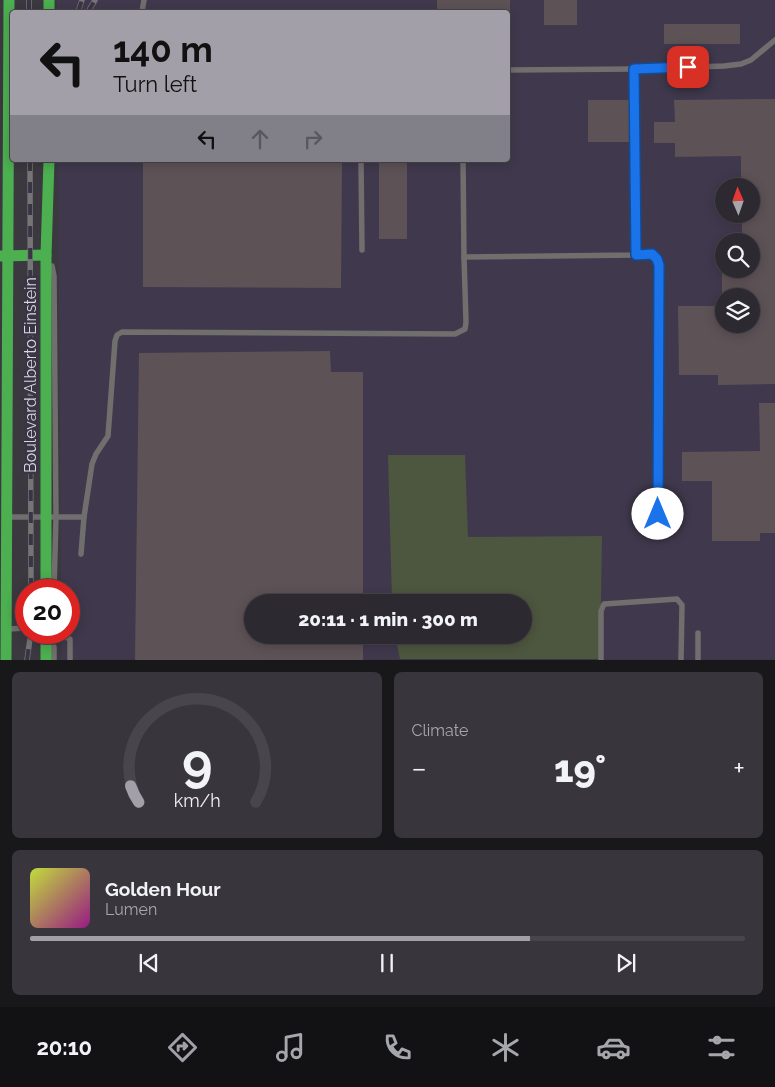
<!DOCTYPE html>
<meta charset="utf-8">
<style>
:root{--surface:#2c2a30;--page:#38363c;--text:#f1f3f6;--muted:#a6a7ab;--line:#48464c;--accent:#a29fa9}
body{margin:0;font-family:Raleway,sans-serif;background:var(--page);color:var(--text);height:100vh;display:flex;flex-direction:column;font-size:19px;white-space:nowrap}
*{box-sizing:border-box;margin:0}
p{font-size:16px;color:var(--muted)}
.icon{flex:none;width:28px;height:28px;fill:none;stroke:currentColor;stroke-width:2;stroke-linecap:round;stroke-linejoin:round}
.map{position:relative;height:660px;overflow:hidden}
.panel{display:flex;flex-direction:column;gap:12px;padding:12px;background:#18171a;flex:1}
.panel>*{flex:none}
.guide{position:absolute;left:10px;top:10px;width:500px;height:152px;border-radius:5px;box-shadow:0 2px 12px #0003,0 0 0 1px var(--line);background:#a29fa9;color:#111;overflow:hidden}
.needle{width:32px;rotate:358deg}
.controls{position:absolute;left:715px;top:178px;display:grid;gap:10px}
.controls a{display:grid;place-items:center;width:45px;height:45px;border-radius:50%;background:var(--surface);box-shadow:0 2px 12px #0003,0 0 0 1px var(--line);font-size:25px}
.speed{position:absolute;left:15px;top:579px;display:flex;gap:10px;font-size:25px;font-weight:700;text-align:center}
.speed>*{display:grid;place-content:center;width:65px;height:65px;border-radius:50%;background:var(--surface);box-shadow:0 2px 12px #0003,0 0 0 1px var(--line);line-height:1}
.speed .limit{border:8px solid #d22;background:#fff;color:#111}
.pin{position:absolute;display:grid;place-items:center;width:42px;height:42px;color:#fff;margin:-21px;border-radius:10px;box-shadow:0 2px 8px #0006}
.me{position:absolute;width:55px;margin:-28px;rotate:0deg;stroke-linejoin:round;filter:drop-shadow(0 0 4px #0008)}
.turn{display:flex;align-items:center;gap:18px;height:105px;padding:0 20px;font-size:22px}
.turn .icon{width:65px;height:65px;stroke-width:2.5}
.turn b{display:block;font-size:35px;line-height:42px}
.lanes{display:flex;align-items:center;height:48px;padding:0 20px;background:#0003;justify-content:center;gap:25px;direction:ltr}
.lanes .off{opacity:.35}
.big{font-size:38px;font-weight:800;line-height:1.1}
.panel .tile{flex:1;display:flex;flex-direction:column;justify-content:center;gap:8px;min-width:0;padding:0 18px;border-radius:8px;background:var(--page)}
.panel .dial{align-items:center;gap:0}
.dial svg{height:130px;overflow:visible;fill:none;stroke:var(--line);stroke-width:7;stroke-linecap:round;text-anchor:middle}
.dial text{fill:var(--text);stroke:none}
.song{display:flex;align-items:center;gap:15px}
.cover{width:60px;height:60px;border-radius:8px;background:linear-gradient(135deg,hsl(70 70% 55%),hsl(310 70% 35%))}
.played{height:5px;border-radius:2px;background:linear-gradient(90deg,var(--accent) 70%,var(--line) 70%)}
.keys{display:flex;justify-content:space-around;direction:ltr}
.heat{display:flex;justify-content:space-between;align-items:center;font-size:28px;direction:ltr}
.panel .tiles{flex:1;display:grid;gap:12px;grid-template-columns:1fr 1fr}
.tile:last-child{grid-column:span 2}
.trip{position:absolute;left:244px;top:594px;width:288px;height:50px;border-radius:25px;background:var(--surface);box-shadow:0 2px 12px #0003,0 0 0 1px var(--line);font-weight:800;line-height:50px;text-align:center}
.tabs{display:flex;height:80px;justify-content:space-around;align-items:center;background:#121113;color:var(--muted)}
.tabs .icon{width:35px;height:35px}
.tabs .active{color:var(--accent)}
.tabs b{font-size:22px;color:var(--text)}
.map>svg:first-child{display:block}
.built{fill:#40394d;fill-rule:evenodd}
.green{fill:#4d563e}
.building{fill:#5d5255}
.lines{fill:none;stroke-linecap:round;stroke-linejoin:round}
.lane{stroke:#716e6e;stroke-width:5.5}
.fast{stroke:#4caf50;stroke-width:11}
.rail-casing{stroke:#767476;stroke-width:5.5}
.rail{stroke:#3a3544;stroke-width:4;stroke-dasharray:11;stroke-linecap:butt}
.route-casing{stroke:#114b97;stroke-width:12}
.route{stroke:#1a73e8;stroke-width:9}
.labels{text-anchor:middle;stroke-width:5;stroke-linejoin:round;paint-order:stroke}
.street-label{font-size:16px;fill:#dad7e1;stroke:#3a3544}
</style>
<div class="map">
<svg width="775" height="660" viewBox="0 0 775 660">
<rect width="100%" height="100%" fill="#3b3840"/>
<path class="built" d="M57 0H775V659H62V633L69 632V590H61L58 160H508V12H57ZM724 186H751V214H724ZM724 241H751V269H724ZM724 296H751V324H724ZM252 602H522V635H252Z"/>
<polygon class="green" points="388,455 465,455 468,537 602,536 600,659 400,659 395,635 522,635 522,602 392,602"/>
<g class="building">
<rect x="437" y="0" width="73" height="12"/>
<rect x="544" y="0" width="33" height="25"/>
<rect x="664" y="24" width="76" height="20"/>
<polygon points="775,99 775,384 718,385 718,375 679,375 678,306 724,306 724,324 751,324 751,296 722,296 722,269 751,269 751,241 742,241 742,214 751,214 751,186 741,186 741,156 675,157 675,143 654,143 654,122 675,122 674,100"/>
<rect x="588" y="100" width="42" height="42"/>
<polygon points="143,160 342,160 341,288 143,287"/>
<rect x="379" y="160" width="28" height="79"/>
<polygon points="330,351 331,372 363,372 363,602 252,602 252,635 363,635 363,660 135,660 139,353"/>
<polygon points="759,403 775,403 775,533 760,533 760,541 712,541 712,481 682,481 682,452 760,451"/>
</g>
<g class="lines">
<g class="lane">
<polyline points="142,12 144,0"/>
<polyline points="508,70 634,69"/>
<polyline points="361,160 362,250"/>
<polyline points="463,160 464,257"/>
<polyline points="636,255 651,254 657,259 659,265 658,514"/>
<polyline points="52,266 54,276 56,517 54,590"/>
<polyline points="9,517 84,517 92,464 96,454 108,436 115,341 117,335 122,332 455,334 465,329 466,322 464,257 636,255 634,69 724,66 741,64 751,60 775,40"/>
<polyline points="81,554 84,517"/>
<polyline points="9,629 26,628"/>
<polyline points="52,632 70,639 70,660"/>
<polyline points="698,633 698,660"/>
<polyline points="54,647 54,660"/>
<polyline points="601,660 601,611 604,604 677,599 682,605 681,660"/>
</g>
<g class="fast">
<polyline points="49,0 49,12"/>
<polyline points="0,256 46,255"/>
<polyline points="46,590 46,255 49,160"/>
<polyline points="46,632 46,660"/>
<polyline points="6,660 9,0"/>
</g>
<defs>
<g id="rail">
<polyline points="29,0 29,12"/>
<polyline points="78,12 82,0"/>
<polyline points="88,12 95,0"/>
<polyline points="30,160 31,590"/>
<polyline points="27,660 31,632"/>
</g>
</defs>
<use href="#rail" class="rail-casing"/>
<use href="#rail" class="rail"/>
</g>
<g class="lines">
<defs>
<polyline id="route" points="658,514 659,265 657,259 652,254 636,255 634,69 688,67"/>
</defs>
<use href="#route" class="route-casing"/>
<use href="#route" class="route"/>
</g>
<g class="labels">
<g class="street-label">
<text transform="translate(30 375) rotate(-90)" y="6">Boulevard Alberto Einstein</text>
</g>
</g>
</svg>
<div class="controls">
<a><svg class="needle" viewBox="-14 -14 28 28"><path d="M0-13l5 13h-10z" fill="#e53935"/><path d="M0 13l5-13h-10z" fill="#a6a7ab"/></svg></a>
<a><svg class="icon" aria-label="search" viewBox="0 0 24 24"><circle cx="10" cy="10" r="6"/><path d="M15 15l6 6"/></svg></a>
<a><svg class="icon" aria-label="layers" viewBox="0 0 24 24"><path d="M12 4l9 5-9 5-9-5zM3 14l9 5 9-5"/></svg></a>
</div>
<div class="speed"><div class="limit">20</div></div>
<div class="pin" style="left:688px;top:67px;background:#d93025"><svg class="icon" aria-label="arrive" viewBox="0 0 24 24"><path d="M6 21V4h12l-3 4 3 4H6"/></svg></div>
<svg class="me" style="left:658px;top:514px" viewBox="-20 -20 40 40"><circle r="19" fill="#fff"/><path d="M0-13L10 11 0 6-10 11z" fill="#1a73e8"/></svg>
<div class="trip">20:11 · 1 min · 300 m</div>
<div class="guide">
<div class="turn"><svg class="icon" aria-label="left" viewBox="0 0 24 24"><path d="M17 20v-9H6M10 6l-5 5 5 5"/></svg><div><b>140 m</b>Turn left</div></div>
<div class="lanes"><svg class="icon" aria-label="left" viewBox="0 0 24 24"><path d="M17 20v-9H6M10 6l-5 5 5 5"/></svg><svg class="icon off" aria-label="ahead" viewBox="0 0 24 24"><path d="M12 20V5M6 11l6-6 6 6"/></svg><svg class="icon off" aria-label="right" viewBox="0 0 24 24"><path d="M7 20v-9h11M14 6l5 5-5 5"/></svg></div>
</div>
</div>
<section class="panel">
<div class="tiles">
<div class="tile dial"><svg viewBox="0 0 100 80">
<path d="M14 69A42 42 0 1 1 86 69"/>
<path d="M14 69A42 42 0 0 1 9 59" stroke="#a29fa9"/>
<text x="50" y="56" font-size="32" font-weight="700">9</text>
<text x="50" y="72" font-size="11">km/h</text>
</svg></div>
<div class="tile"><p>Climate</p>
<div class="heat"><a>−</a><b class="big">19°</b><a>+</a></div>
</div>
<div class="tile">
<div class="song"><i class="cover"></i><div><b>Golden Hour</b><p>Lumen</p></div></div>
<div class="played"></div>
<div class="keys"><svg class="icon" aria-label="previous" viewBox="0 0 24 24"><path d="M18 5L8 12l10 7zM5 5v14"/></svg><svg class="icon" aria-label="pause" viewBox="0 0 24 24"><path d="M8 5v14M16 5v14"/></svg><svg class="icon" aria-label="next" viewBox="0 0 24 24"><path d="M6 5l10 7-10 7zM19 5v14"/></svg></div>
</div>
</div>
</section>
<nav class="tabs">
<b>20:10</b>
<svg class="icon active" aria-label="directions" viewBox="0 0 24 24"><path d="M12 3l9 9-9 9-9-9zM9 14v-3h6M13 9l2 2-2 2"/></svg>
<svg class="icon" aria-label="music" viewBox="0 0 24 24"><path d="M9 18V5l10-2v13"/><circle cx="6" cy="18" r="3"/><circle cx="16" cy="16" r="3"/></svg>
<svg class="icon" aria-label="phone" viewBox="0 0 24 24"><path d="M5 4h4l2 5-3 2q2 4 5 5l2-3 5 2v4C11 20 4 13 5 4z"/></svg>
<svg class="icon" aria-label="climate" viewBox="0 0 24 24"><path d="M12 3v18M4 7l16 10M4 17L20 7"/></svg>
<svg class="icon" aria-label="car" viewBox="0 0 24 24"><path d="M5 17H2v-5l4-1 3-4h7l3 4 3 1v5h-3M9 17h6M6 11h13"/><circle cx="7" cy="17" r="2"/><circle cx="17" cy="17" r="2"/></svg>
<svg class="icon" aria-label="filters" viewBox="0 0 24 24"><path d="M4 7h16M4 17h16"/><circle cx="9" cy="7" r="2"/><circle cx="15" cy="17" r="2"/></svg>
</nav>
